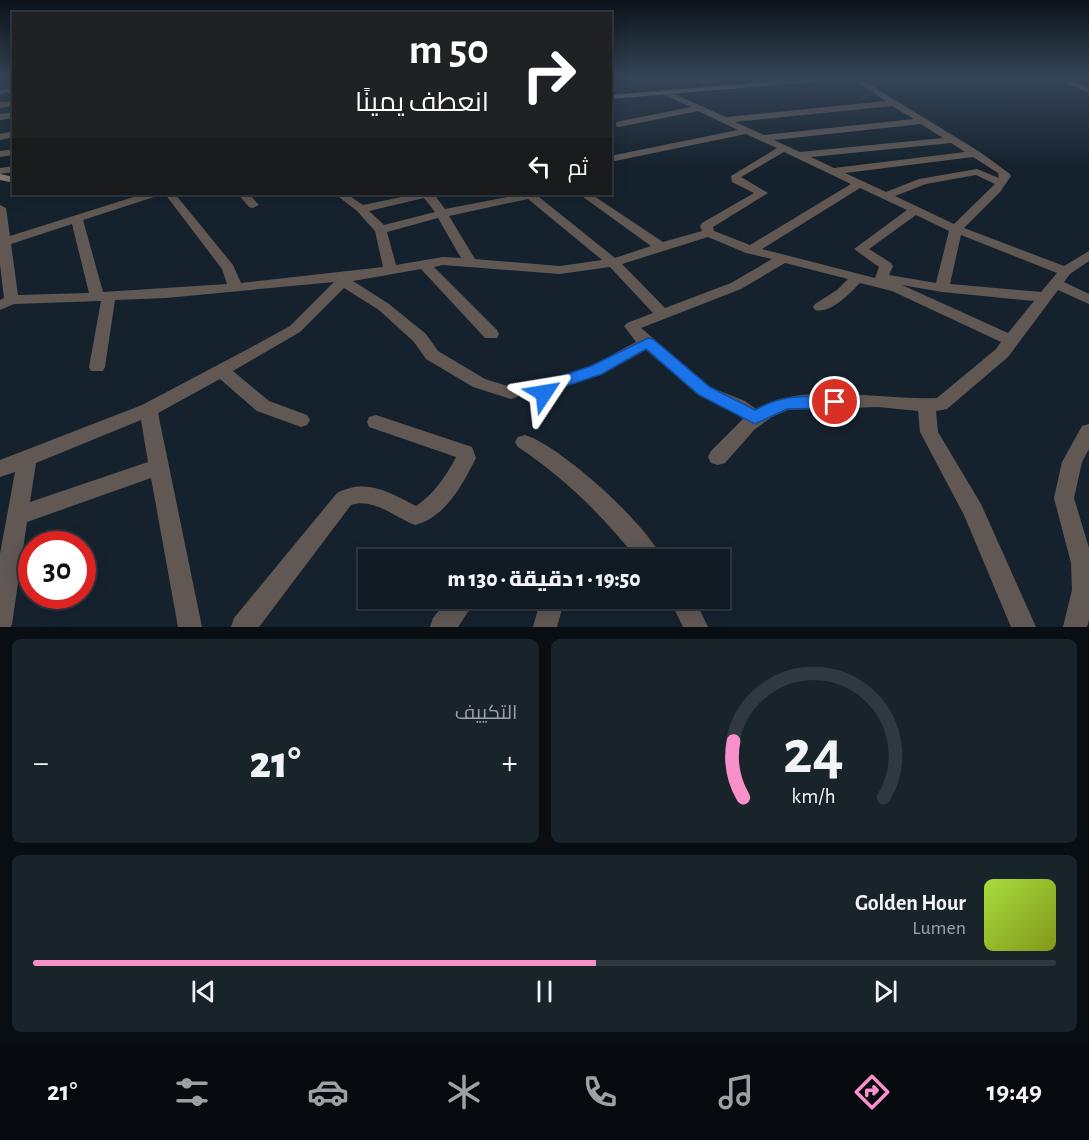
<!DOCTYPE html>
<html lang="ar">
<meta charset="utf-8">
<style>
:root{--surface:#101a22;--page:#19232a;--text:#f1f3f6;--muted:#9ca1a5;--line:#303840;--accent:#f890ca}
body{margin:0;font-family:"Alegreya Sans",Cairo,sans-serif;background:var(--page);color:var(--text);direction:rtl;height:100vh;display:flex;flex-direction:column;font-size:22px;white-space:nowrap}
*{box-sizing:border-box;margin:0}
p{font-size:20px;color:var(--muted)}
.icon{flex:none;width:33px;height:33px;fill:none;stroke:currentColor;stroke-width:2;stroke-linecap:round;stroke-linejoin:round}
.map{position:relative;height:627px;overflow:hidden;direction:ltr}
.panel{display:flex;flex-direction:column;gap:12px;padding:12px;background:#090e13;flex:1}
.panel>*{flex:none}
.hud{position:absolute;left:12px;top:12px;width:600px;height:183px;border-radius:0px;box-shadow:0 3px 15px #0003,0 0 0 2px var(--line);direction:rtl;background:#202124;color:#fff;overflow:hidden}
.speed{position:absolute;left:18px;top:531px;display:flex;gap:12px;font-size:30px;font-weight:700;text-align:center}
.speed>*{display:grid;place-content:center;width:78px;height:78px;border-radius:50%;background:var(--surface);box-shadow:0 3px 15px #0003,0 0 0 2px var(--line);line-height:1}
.speed .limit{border:9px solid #d22;background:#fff;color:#111}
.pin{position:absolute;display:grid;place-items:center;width:51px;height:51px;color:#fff;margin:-26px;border:3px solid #fff;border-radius:50%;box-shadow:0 2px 6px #0007}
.me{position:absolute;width:66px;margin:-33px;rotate:57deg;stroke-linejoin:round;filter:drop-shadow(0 0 4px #0008)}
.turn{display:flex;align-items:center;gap:21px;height:126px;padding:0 24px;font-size:27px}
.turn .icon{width:78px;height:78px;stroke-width:2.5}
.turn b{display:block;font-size:42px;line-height:51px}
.then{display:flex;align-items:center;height:57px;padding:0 24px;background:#0003;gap:12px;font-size:22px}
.big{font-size:45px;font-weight:800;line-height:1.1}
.panel .tile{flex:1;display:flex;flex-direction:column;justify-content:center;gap:9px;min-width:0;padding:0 21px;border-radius:9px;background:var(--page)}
.panel .dial{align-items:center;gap:0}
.dial svg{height:156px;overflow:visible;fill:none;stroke:var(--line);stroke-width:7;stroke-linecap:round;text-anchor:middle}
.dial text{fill:var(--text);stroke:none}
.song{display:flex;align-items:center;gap:18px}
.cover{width:72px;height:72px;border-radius:9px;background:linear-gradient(135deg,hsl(80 70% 55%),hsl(70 70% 35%))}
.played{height:6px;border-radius:3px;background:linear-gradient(90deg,var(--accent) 55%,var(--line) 55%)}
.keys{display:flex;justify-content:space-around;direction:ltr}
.heat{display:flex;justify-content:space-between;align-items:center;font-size:33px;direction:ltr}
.panel .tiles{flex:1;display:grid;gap:12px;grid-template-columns:1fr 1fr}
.tile:last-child{grid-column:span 2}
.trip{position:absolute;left:358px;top:549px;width:372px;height:60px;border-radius:0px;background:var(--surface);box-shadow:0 3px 15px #0003,0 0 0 2px var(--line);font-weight:800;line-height:60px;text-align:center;direction:rtl}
.menu{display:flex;height:96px;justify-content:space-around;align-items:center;background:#060a0e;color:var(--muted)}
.menu .icon{width:42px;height:42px}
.menu .active{color:var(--accent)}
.menu b{font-size:27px;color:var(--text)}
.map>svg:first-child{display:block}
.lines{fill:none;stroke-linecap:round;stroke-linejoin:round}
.minor{fill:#615854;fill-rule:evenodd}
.secondary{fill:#857772;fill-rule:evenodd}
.route{fill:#1a73e8;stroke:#114b97;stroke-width:1.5}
</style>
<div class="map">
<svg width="1089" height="627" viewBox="0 0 1089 627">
<rect width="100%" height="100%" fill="#15222e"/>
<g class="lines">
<g class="minor">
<polygon points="715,78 736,78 699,84 695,82"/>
<path d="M850 78H859L980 152 1010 174 1011 176 1000 192 964 228 1064 266 1089 251V261L1070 274 1064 282 1089 294V304L1058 290 1008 357 947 409 936 411 938 432 981 504 1036 627H1011L964 515 920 432 918 411 878 407 788 410 772 417 755 429 725 463 718 465 711 463 708 457 711 451 743 419 733 411 698 395 646 350 603 374 564 387 550 397 544 399 538 397 535 393 552 379 591 366 636 342 624 326 627 323 653 313 610 267 560 274 443 265 434 267 497 330 499 334 497 338H485L421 269 353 281 389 304 426 334 438 351 485 379 517 389 520 393 517 397 511 399 473 387 426 359 414 342 379 310 344 288 300 332 233 371 269 401 307 415 310 420 307 425 301 427 257 411 220 379 158 413 202 627H178L151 478 27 522 12 624 11 627H0V554L15 472 0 477V460L142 405 248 349 290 326 334 282 166 298 115 300 105 367 103 371H91L89 367 101 301 14 304 0 310V300L4 298 0 264V205L6 208 10 236 143 194H158L157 196 83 220 103 292 227 284 222 269 165 194H175L233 265 241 283 383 267 375 231 357 211 335 194H347L363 205 416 194H434L445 209 523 194H542L539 197 615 258 651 246 579 194H591L663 242 702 231 700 226 702 223 754 193 732 182 731 176 777 148 746 134 610 162V156L738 130 698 111 619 127 616 126V122L691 107 662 94V90H665L726 117 886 101ZM892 106 914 119 764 135 735 122ZM921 124 943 138 800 152 774 140ZM951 143 965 152 834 168 811 157ZM784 152 851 184 750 245 714 231 713 227 768 193 741 177ZM973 157 998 173 999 178 977 169 919 179 886 192 845 173ZM976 175 995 184 954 224 895 196 926 184ZM860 188 907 210 854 249 879 267 875 278 762 249ZM424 198 435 212 384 225 369 211ZM528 199 602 260 560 266 475 259 449 216ZM916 215 949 231 936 283 889 275 893 266 891 263 869 249ZM438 218 461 258 443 257 396 265 387 232ZM72 224 89 293 18 295 11 244ZM961 235 1057 273 1041 292 950 284ZM708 237 746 253 772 259 731 283 665 308 622 264ZM785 263 848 279 837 290 815 304 813 307 815 310C831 314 850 293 860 283L892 291 1001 342 996 349 937 398C885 401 802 381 756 409L745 401 710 387 641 328 741 289ZM902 285 942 292 1034 301 1008 333ZM141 420 148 462 30 502 36 463Z"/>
<polygon points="1053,78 1063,78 1089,88 1089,93"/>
<polygon points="14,88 14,92 0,94 0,90"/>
<polygon points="14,101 14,106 0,108 0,102"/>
<polygon points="14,112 14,118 0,120 0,114"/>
<polygon points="14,131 14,137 0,140 0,134"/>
<polygon points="14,149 14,155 0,157 0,151"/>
<polygon points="14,166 14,172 0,174 0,168"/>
<polygon points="238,194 249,194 259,205 253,208 249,207"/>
<path d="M376 415 472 447 476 458C462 485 446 517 415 525 396 518 373 497 351 505L259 627H231L234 618 337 493C367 478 388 492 416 506 433 495 447 475 456 457L369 427 367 422 369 417Z"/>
<polygon points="1089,424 1089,449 1082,462 1074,498 1089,548 1089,620 1087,627 1063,627 1072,590 1071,563 1054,498 1062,462 1082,426"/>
<path d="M525 435C561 446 648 525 663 560H638C603 516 565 478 518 447L515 442 518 437Z"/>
<polygon points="449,598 477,598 458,627 430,627 433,618"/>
<polygon points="541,598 565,598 557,627 533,627"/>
<polygon points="669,598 694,598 708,627 683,627"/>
</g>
<g class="secondary">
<polygon points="810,78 838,78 834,80 610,99 610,95"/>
<polygon points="0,174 14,177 14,183 0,180"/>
</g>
</g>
<linearGradient id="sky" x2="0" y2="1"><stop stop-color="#0c1319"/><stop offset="0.47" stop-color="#354457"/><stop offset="1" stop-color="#354457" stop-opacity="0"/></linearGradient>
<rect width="1089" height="166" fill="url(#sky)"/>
<path class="route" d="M648 338 653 339 710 387 755 410C783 394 805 396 835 396L841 398 843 402 841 406 835 408 787 409 755 424 699 395 646 349 602 374 563 387 550 398H539L537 393 552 379 591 366Z"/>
</svg>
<div class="speed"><div class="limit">30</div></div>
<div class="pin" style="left:835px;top:402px;background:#d93025"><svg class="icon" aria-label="arrive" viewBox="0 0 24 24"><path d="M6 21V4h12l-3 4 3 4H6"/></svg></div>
<svg class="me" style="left:544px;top:393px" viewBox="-20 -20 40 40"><path d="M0-17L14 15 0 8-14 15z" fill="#1a73e8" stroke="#fff" stroke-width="4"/></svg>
<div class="trip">19:50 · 1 دقيقة · 130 m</div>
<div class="hud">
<div class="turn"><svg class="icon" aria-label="right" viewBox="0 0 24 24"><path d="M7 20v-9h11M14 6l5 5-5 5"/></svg><div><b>50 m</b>انعطف يمينًا</div></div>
<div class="then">ثم<svg class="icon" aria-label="left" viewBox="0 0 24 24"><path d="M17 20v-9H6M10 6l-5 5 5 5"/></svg></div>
</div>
</div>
<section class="panel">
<div class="tiles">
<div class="tile dial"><svg viewBox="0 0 100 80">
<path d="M14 69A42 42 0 1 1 86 69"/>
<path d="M14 69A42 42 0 0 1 9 40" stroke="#f890ca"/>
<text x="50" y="56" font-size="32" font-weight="700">24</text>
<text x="50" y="72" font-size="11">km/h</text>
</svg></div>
<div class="tile"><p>التكييف</p>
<div class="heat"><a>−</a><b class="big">21°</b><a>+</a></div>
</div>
<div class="tile">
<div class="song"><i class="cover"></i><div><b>Golden Hour</b><p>Lumen</p></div></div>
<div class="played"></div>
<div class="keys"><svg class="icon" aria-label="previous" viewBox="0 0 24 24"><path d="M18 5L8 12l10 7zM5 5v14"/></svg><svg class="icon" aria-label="pause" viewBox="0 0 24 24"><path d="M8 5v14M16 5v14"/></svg><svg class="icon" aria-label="next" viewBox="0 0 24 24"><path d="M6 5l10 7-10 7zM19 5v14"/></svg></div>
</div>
</div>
</section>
<nav class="menu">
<b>19:49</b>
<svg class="icon active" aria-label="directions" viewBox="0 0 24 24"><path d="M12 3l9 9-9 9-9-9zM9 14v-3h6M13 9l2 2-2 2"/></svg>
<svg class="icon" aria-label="music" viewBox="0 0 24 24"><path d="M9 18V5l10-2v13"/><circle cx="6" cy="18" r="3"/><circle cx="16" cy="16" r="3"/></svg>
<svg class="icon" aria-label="phone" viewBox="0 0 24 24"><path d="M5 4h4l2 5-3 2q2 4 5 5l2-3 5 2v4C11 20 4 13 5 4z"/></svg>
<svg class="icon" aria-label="climate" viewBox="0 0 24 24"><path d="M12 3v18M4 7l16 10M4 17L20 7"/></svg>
<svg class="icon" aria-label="car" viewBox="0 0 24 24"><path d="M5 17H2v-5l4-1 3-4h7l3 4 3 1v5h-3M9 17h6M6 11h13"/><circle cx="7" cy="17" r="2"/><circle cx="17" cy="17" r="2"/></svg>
<svg class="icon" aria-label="filters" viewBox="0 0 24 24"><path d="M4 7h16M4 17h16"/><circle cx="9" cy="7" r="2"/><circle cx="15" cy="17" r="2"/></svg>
<b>21°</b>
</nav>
